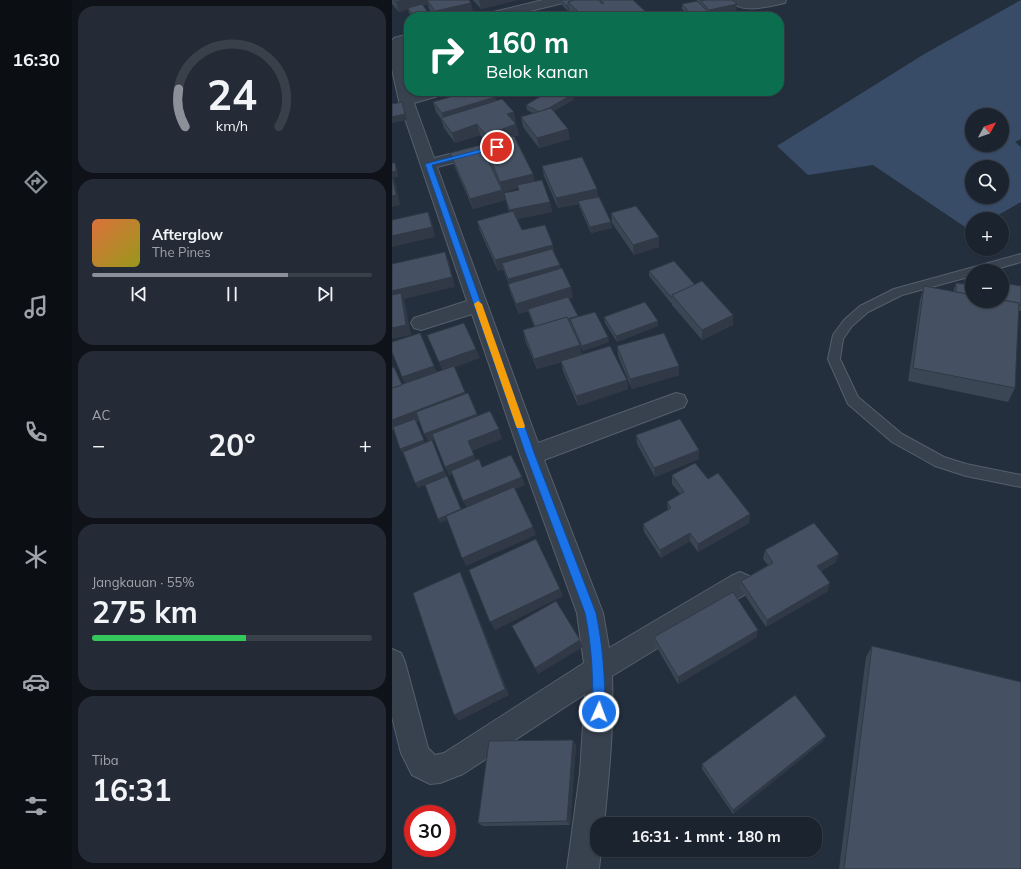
<!DOCTYPE html>
<html lang="id">
<meta charset="utf-8">
<style>
:root{--surface:#1b232e;--page:#242b36;--text:#f1f3f6;--muted:#a0a4aa;--line:#39404a;--accent:#8c9099}
body{margin:0;font-family:Mulish,sans-serif;background:var(--page);color:var(--text);height:100vh;display:flex;flex-direction:column;font-size:15px;white-space:nowrap}
*{box-sizing:border-box;margin:0}
p{font-size:13px;color:var(--muted)}
.icon{flex:none;width:22px;height:22px;fill:none;stroke:currentColor;stroke-width:2;stroke-linecap:round;stroke-linejoin:round}
.map{position:relative;flex:1;overflow:hidden}
.details{display:flex;flex-direction:column;gap:6px;padding:6px;background:#0f1319;width:320px}
.details>*{flex:none}
.guide{position:absolute;left:12px;top:12px;width:380px;height:84px;border-radius:16px;box-shadow:0 1px 3px #0004,0 0 0 1px var(--line);background:#0b6e4f;color:#fff;overflow:hidden}
.needle{width:26px;rotate:50deg}
.controls{position:absolute;left:573px;top:108px;display:grid;gap:8px}
.controls a{display:grid;place-items:center;width:44px;height:44px;border-radius:50%;background:var(--surface);box-shadow:0 1px 3px #0004,0 0 0 1px var(--line);font-size:20px}
.speed{position:absolute;left:12px;top:805px;display:flex;gap:8px;font-size:20px;font-weight:700;text-align:center}
.speed>*{display:grid;place-content:center;width:52px;height:52px;border-radius:50%;background:var(--surface);box-shadow:0 1px 3px #0004,0 0 0 1px var(--line);line-height:1}
.speed .limit{border:6px solid #d22;background:#fff;color:#111}
.pin{position:absolute;display:grid;place-items:center;width:34px;height:34px;color:#fff;margin:-17px;border:2px solid #fff;border-radius:50%;box-shadow:0 1px 4px #0007}
.me{position:absolute;width:44px;margin:-22px;rotate:2deg;stroke-linejoin:round;filter:drop-shadow(0 0 3px #0008)}
.turn{display:flex;align-items:center;gap:14px;height:84px;padding:0 16px;font-size:18px}
.turn .icon{width:52px;height:52px;stroke-width:2.5}
.turn b{display:block;font-size:28px;line-height:34px}
.big{font-size:30px;font-weight:700;line-height:1.1}
.details .card{flex:1;display:flex;flex-direction:column;justify-content:center;gap:6px;min-width:0;padding:0 14px;border-radius:16px;background:var(--page)}
.details .dial{align-items:center;gap:0}
.dial svg{height:104px;overflow:visible;fill:none;stroke:var(--line);stroke-width:7;stroke-linecap:round;text-anchor:middle}
.dial text{fill:var(--text);stroke:none}
.song{display:flex;align-items:center;gap:12px}
.cover{width:48px;height:48px;border-radius:6px;background:linear-gradient(135deg,hsl(20 70% 55%),hsl(60 70% 35%))}
.played{height:4px;border-radius:2px;background:linear-gradient(90deg,var(--accent) 70%,var(--line) 70%)}
.keys{display:flex;justify-content:space-around;direction:ltr}
.heat{display:flex;justify-content:space-between;align-items:center;font-size:22px;direction:ltr}
.charge{height:6px;border-radius:3px;background:linear-gradient(90deg,#34c759 55%,var(--line) 0)}
.trip{position:absolute;left:198px;top:817px;width:232px;height:40px;border-radius:16px;background:var(--surface);box-shadow:0 1px 3px #0004,0 0 0 1px var(--line);font-weight:700;line-height:40px;text-align:center}
main{display:flex;flex:1;min-height:0}
.menu{display:flex;flex-direction:column;width:72px;justify-content:space-around;align-items:center;background:#0b0e12;color:var(--muted)}
.menu .icon{width:28px;height:28px}
.menu .current{color:var(--accent)}
.menu b{font-size:18px;color:var(--text)}
.map>svg:first-child{display:block}
.water{fill:#394c67;fill-rule:evenodd}
.lines{fill:none;stroke-linecap:round;stroke-linejoin:round}
.lane-casing{stroke:#565f6c;stroke-width:2}
.street-casing{stroke:#565f6c;stroke-width:2}
.lane{fill:#38414e;fill-rule:evenodd}
.street{fill:#38414e;fill-rule:evenodd}
.wall{fill:#3b4654}
.shaded-wall{fill:#303945}
.building{fill:#455162;stroke:#303945}
.route{fill:#1a73e8;stroke:#114b97}
.slow{fill:#f59e0b}
</style>
<main>
<nav class="menu">
<b>16:30</b>
<svg class="icon current" aria-label="directions" viewBox="0 0 24 24"><path d="M12 3l9 9-9 9-9-9zM9 14v-3h6M13 9l2 2-2 2"/></svg>
<svg class="icon" aria-label="music" viewBox="0 0 24 24"><path d="M9 18V5l10-2v13"/><circle cx="6" cy="18" r="3"/><circle cx="16" cy="16" r="3"/></svg>
<svg class="icon" aria-label="phone" viewBox="0 0 24 24"><path d="M5 4h4l2 5-3 2q2 4 5 5l2-3 5 2v4C11 20 4 13 5 4z"/></svg>
<svg class="icon" aria-label="climate" viewBox="0 0 24 24"><path d="M12 3v18M4 7l16 10M4 17L20 7"/></svg>
<svg class="icon" aria-label="car" viewBox="0 0 24 24"><path d="M5 17H2v-5l4-1 3-4h7l3 4 3 1v5h-3M9 17h6M6 11h13"/><circle cx="7" cy="17" r="2"/><circle cx="17" cy="17" r="2"/></svg>
<svg class="icon" aria-label="filters" viewBox="0 0 24 24"><path d="M4 7h16M4 17h16"/><circle cx="9" cy="7" r="2"/><circle cx="15" cy="17" r="2"/></svg>
</nav>
<section class="details">
<div class="card dial"><svg viewBox="0 0 100 80">
<path d="M14 69A42 42 0 1 1 86 69"/>
<path d="M14 69A42 42 0 0 1 9 40" stroke="#8c9099"/>
<text x="50" y="56" font-size="32" font-weight="700">24</text>
<text x="50" y="72" font-size="11">km/h</text>
</svg></div>
<div class="card">
<div class="song"><i class="cover"></i><div><b>Afterglow</b><p>The Pines</p></div></div>
<div class="played"></div>
<div class="keys"><svg class="icon" aria-label="previous" viewBox="0 0 24 24"><path d="M18 5L8 12l10 7zM5 5v14"/></svg><svg class="icon" aria-label="pause" viewBox="0 0 24 24"><path d="M8 5v14M16 5v14"/></svg><svg class="icon" aria-label="next" viewBox="0 0 24 24"><path d="M6 5l10 7-10 7zM19 5v14"/></svg></div>
</div>
<div class="card"><p>AC</p>
<div class="heat"><a>−</a><b class="big">20°</b><a>+</a></div>
</div>
<div class="card"><p>Jangkauan · 55%</p><b class="big">275 km</b><div class="charge"></div></div>
<div class="card"><p>Tiba</p><b class="big">16:31</b></div>
</section>
<div class="map">
<svg width="629" height="869" viewBox="0 0 629 869">
<rect width="100%" height="100%" fill="#242f3e"/>
<path class="water" d="M629 0V139L623 142 629 147V202L599 219H580L579 231 481 165 416 175 385 146 534 53ZM580 115H610V145H580ZM580 167H610V197H580Z"/>
<g class="lines">
<defs>
<polygon id="lane" points="629,254 629,262 597,271 580,271 580,276 510,295 476,312 460,326 451,339 448,359 466,397 510,434 552,457 574,464 629,475 629,487 574,476 543,466 500,442 456,404 436,359 441,335 452,320 468,306 502,289"/>
<g id="street">
<polygon points="151,0 172,0 171,3 114,17 91,17 93,14"/>
<path d="M338 0H394L393 3C378 6 348 15 338 0Z"/>
<path d="M17 34V42L14 43V68L17 81V91H19L20 95 32 91H55L53 94 22 103 42 158 105 142 111 144 113 147 111 150 45 167 146 443 284 393 292 395 295 401 292 407 152 460 211 613 217 648 339 576 348 572 357 576 361 584 357 592 220 676C222 726 217 775 212 824H205V850H209L207 869H175L188 773 193 694 71 774 48 783 38 784 20 775 9 753 0 717V649L9 653 13 662 36 748 43 755 52 753 192 663 185 613 128 455 80 314 29 330 22 328 19 323 22 318 75 301 7 101 0 69V41L2 38Z"/>
</g>
</defs>
<use href="#lane" class="lane-casing"/>
<use href="#street" class="street-casing"/>
<use href="#lane" class="lane"/>
<use href="#street" class="street"/>
</g>
<g class="wall">
<polygon points="0,0 77,0 81,12 61,17 43,17 37,9 36,4 31,5 39,17 20,17 17,13 16,9 7,12 0,4"/>
<polygon points="81,0 125,0 89,9"/>
<polygon points="169,0 241,0 255,17 183,17 177,11 177,10 176,11 170,5"/>
<polygon points="305,0 340,0 344,10 317,15 316,14 315,17 297,17 290,9 290,4 305,1"/>
<polygon points="59,91 105,91 99,93 103,97 104,101 124,122 123,122 124,124 127,135 121,137 141,174 142,181 158,202 160,212 125,219 130,230 163,255 181,297 177,299 186,317 216,337 217,342 191,351 178,324 190,354 235,380 236,389 186,406 171,371 169,362 145,369 133,340 131,330 142,327 136,311 127,314 119,294 116,284 117,284 111,269 106,271 88,231 85,221 117,212 112,193 127,190 126,188 111,192 111,191 113,200 81,209 61,163 58,153 107,184 94,154 92,143 95,143 88,135 63,143 52,128 49,119 44,112 41,102 63,96"/>
<polygon points="178,91 197,91 189,96"/>
<polygon points="181,94 182,99 162,111 178,139 147,148 131,127 129,117 141,113 135,110 134,105"/>
<polygon points="150,166 207,197 220,228 199,233 187,206 187,204 166,208 152,176"/>
<polygon points="219,213 267,237 267,247 242,255 220,223"/>
<polygon points="257,271 303,285 341,325 310,340 280,305 280,303 279,303 257,276"/>
<polygon points="564,283 580,301 610,301 629,286 629,311 626,311 623,388 616,402 516,381 528,300 532,286 562,292 562,288"/>
<polygon points="212,317 266,321 266,326 225,342 213,323"/>
<polygon points="225,346 287,366 287,375 240,389 226,356"/>
<polygon points="244,435 307,459 263,477 245,444"/>
<polygon points="280,475 316,479 358,514 357,523 306,552 298,541 269,558 252,532 251,524 276,510 275,502 288,494 280,484"/>
<polygon points="373,550 444,562 429,571 436,591 374,627 348,588 349,581 376,565 371,559"/>
<polygon points="262,637 365,637 286,684 263,644"/>
<polygon points="480,646 629,869 447,869 474,657"/>
<polygon points="434,736 431,741 341,814 310,769 310,764"/>
<polygon points="181,740 184,745 178,825 91,826 86,823"/>
</g>
<g class="shaded-wall">
<polygon points="11,0 35,0 36,4 16,9 16,8 16,9 7,12 4,2"/>
<polygon points="87,0 125,0 89,9"/>
<polygon points="79,3 81,12 61,17 45,17 43,11"/>
<polygon points="345,4 344,10 317,15 317,10"/>
<polygon points="176,5 177,10 176,11 175,6"/>
<polygon points="254,12 255,17 236,17"/>
<polygon points="316,12 316,17 300,17 300,15"/>
<polygon points="68,91 105,91 68,102 65,92"/>
<polygon points="189,91 197,91 189,96"/>
<polygon points="181,94 182,99 150,118 149,113"/>
<polygon points="103,97 105,107 53,123 50,113"/>
<polygon points="10,102 15,120 0,123 0,117"/>
<polygon points="122,112 124,122 117,124 115,114"/>
<polygon points="85,124 88,135 63,143 60,133"/>
<polygon points="124,124 127,135 96,145 94,135"/>
<polygon points="176,129 178,139 147,148 145,138"/>
<polygon points="3,163 5,168 6,177 1,177 4,185 8,205 0,207 0,172"/>
<polygon points="141,174 143,184 111,192 108,182"/>
<polygon points="205,189 207,199 186,201 187,204 166,208 164,198"/>
<polygon points="110,190 113,200 81,209 78,199"/>
<polygon points="158,202 160,212 120,220 117,210"/>
<polygon points="36,212 40,222 43,237 0,247 0,236"/>
<polygon points="219,222 220,228 199,233 198,227"/>
<polygon points="267,237 267,247 242,255 241,245"/>
<polygon points="161,245 163,255 110,263 111,269 106,271 103,260"/>
<polygon points="53,252 57,262 63,287 12,299 13,303 19,335 0,339 0,291"/>
<polygon points="168,265 170,275 119,289 116,279"/>
<polygon points="179,287 181,297 127,314 124,304"/>
<polygon points="341,315 341,325 310,340 310,330"/>
<polygon points="186,316 187,321 178,319 178,324 145,334 144,329"/>
<polygon points="266,321 266,326 225,342 224,336"/>
<polygon points="28,333 46,375 15,387 10,377"/>
<polygon points="216,337 217,342 191,351 190,346"/>
<polygon points="188,345 190,355 145,369 142,359"/>
<polygon points="84,349 88,358 51,372 47,362"/>
<polygon points="287,366 287,375 240,389 238,379"/>
<polygon points="235,380 236,389 186,406 184,396"/>
<polygon points="73,392 77,402 25,422 34,445 11,454 8,449 25,422 0,431 0,420"/>
<polygon points="85,414 89,423 40,441 55,476 26,488 23,483 37,443 32,434"/>
<polygon points="107,429 110,439 80,451 86,464 57,476 53,467 76,441"/>
<polygon points="307,450 307,459 263,477 262,468"/>
<polygon points="55,476 71,514 48,523 46,519"/>
<polygon points="130,477 133,485 76,510 71,501"/>
<polygon points="358,514 357,523 306,552 306,544"/>
<polygon points="141,527 144,535 74,566 70,558"/>
<polygon points="298,533 298,541 269,558 268,550"/>
<polygon points="447,554 444,562 423,574 425,566"/>
<polygon points="68,572 72,580 117,695 67,721 62,715"/>
<polygon points="438,583 436,591 374,627 375,620"/>
<polygon points="168,589 171,596 103,630 98,622"/>
<polygon points="366,630 365,637 286,684 286,677"/>
<polygon points="188,640 191,647 146,674 143,668"/>
<polygon points="434,736 431,741 341,814 341,810"/>
<polygon points="181,740 184,745 178,825 175,821"/>
</g>
<g class="building">
<polygon points="2,0 11,0 4,2"/>
<polygon points="35,0 77,0 79,3 43,11"/>
<polygon points="169,0 183,0 176,2 176,5 175,6"/>
<polygon points="183,0 206,0 210,4 212,3 208,0 241,0 254,12 236,17 228,17 226,15 221,17 192,17 176,2"/>
<polygon points="313,0 340,0 345,4 317,10 309,1"/>
<polygon points="305,1 316,12 300,15 290,4"/>
<polygon points="30,4 39,17 22,17 16,8"/>
<polygon points="123,13 126,17 108,17"/>
<polygon points="78,91 98,91 103,97 50,113 41,102"/>
<polygon points="158,91 175,91 181,94 157,108 147,112 134,105"/>
<polygon points="110,99 122,112 115,114 124,124 94,135 85,124 60,133 49,118"/>
<polygon points="10,102 13,114 0,117 0,104"/>
<polygon points="159,108 176,129 145,138 129,117"/>
<polygon points="122,136 141,174 108,182 92,143"/>
<polygon points="89,145 110,190 78,199 58,153"/>
<polygon points="190,157 205,189 164,198 150,166"/>
<polygon points="0,163 3,163 4,171 0,172"/>
<polygon points="0,175 4,195 0,196"/>
<polygon points="150,180 158,202 117,210 112,193 127,190 125,185"/>
<polygon points="207,197 219,222 198,227 186,201"/>
<polygon points="244,206 267,237 241,245 219,213"/>
<polygon points="121,211 130,230 153,225 161,245 103,260 85,221"/>
<polygon points="36,212 40,227 0,236 0,220"/>
<polygon points="160,249 168,265 116,279 110,263"/>
<polygon points="53,252 60,277 0,291 0,264"/>
<polygon points="282,261 303,285 280,295 280,297 279,297 257,271"/>
<polygon points="170,268 179,287 124,304 116,284"/>
<polygon points="310,281 341,315 310,330 280,295"/>
<polygon points="564,283 580,285 580,295 564,292"/>
<polygon points="610,283 629,286 629,305 626,305 627,303 610,300"/>
<polygon points="532,286 580,295 580,301 610,301 610,300 627,303 623,388 521,368"/>
<polygon points="9,293 14,325 0,328 0,295"/>
<polygon points="176,297 186,316 175,319 175,317 143,327 136,309"/>
<polygon points="253,302 266,321 224,336 212,317"/>
<polygon points="203,312 216,337 190,346 178,319"/>
<polygon points="175,317 188,345 142,359 131,330"/>
<polygon points="72,323 84,349 47,362 35,335"/>
<polygon points="28,333 42,366 10,377 0,352 0,342"/>
<polygon points="272,333 287,366 238,379 225,346"/>
<polygon points="218,346 235,380 184,396 169,361"/>
<polygon points="62,366 73,392 0,420 0,388"/>
<polygon points="2,367 10,385 0,388 0,368"/>
<polygon points="76,393 85,414 32,434 24,412"/>
<polygon points="98,411 107,429 76,441 82,455 53,467 40,434"/>
<polygon points="23,419 32,440 8,449 1,427"/>
<polygon points="288,419 307,450 262,468 244,435"/>
<polygon points="40,440 52,471 23,483 11,452"/>
<polygon points="119,455 130,477 71,501 59,471 87,459 90,467"/>
<polygon points="303,463 316,479 326,473 358,514 306,544 298,533 268,550 251,524 279,508 275,502 292,492 280,475"/>
<polygon points="55,476 69,509 46,519 33,485"/>
<polygon points="122,487 141,527 70,558 54,516"/>
<polygon points="422,523 447,554 425,566 438,583 375,620 349,581 381,563 373,550"/>
<polygon points="144,539 168,589 98,622 77,570"/>
<polygon points="68,572 113,689 62,715 21,593"/>
<polygon points="341,592 366,630 286,677 262,637"/>
<polygon points="164,601 188,640 143,668 120,626"/>
<polygon points="480,646 629,682 629,869 452,869"/>
<polygon points="403,695 434,736 341,810 310,764"/>
<polygon points="181,740 175,821 86,823 97,741"/>
</g>
<path class="route" d="M105 145 107 146V148L40 165 143 455 204 613C211 646 213 678 213 712L211 716 207 718 203 716 201 712C201 678 200 646 193 613L134 455 33 164Z"/>
<polygon class="slow" points="86,301 90,304 133,426 132,428 125,428 124,426 82,304"/>
</svg>
<div class="controls">
<a><svg class="needle" viewBox="-14 -14 28 28"><path d="M0-13l5 13h-10z" fill="#e53935"/><path d="M0 13l5-13h-10z" fill="#a0a4aa"/></svg></a>
<a><svg class="icon" aria-label="search" viewBox="0 0 24 24"><circle cx="10" cy="10" r="6"/><path d="M15 15l6 6"/></svg></a>
<a>+</a>
<a>−</a>
</div>
<div class="speed"><div class="limit">30</div></div>
<div class="pin" style="left:105px;top:147px;background:#d93025"><svg class="icon" aria-label="arrive" viewBox="0 0 24 24"><path d="M6 21V4h12l-3 4 3 4H6"/></svg></div>
<svg class="me" style="left:207px;top:712px" viewBox="-20 -20 40 40"><circle r="17" fill="#1a73e8" stroke="#fff" stroke-width="3"/><path d="M0-11L8 9 0 5-8 9z" fill="#fff"/></svg>
<div class="trip">16:31 · 1 mnt · 180 m</div>
<div class="guide">
<div class="turn"><svg class="icon" aria-label="right" viewBox="0 0 24 24"><path d="M7 20v-9h11M14 6l5 5-5 5"/></svg><div><b>160 m</b>Belok kanan</div></div>
</div>
</div>
</main>
